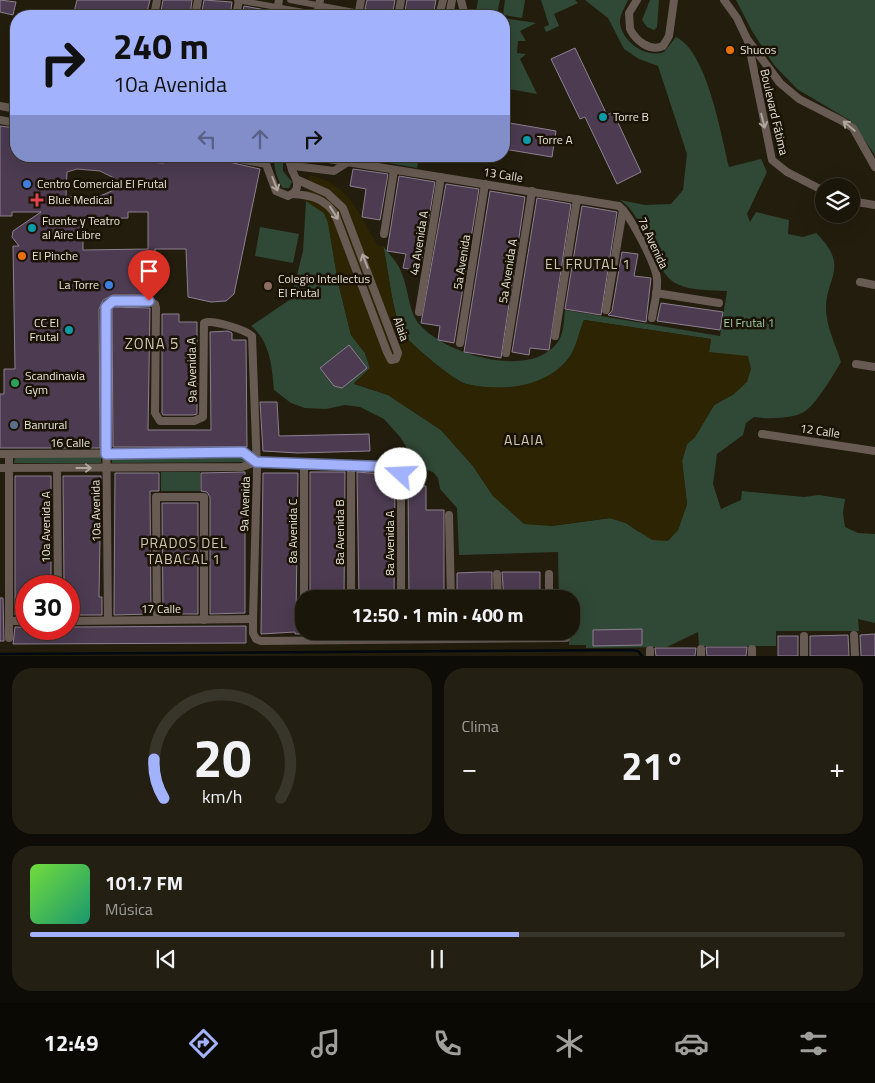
<!DOCTYPE html>
<html lang="es">
<meta charset="utf-8">
<style>
:root{--surface:#1a160a;--page:#231f13;--text:#f1f3f6;--muted:#9f9f9c;--line:#38352b;--accent:#a3b2fd}
body{margin:0;font-family:"Titillium Web",sans-serif;background:var(--page);color:var(--text);height:100vh;display:flex;flex-direction:column;font-size:19px;white-space:nowrap}
*{box-sizing:border-box;margin:0}
p{font-size:16px;color:var(--muted)}
.icon{flex:none;width:28px;height:28px;fill:none;stroke:currentColor;stroke-width:2;stroke-linecap:round;stroke-linejoin:round}
.map{position:relative;height:656px;overflow:hidden}
.details{display:flex;flex-direction:column;gap:12px;padding:12px;background:#0e0c06;flex:1}
.details>*{flex:none}
.guide{position:absolute;left:10px;top:10px;width:500px;height:152px;border-radius:20px;box-shadow:0 5px 20px #0002,0 0 0 1px var(--line);background:#a3b2fd;color:#111;overflow:hidden}
.fabs{position:absolute;left:815px;top:178px;display:grid;gap:10px}
.fabs a{display:grid;place-items:center;width:45px;height:45px;border-radius:50%;background:var(--surface);box-shadow:0 5px 20px #0002,0 0 0 1px var(--line);font-size:25px}
.speed{position:absolute;left:15px;top:575px;display:flex;gap:10px;font-size:25px;font-weight:700;text-align:center}
.speed>*{display:grid;place-content:center;width:65px;height:65px;border-radius:50%;background:var(--surface);box-shadow:0 5px 20px #0002,0 0 0 1px var(--line);line-height:1}
.speed .limit{border:8px solid #d22;background:#fff;color:#111}
.pin{position:absolute;display:grid;place-items:center;width:42px;height:42px;color:#fff;margin:-51px -21px;border-radius:50% 50% 50% 0;rotate:-45deg;box-shadow:0 0 5px #0007}
.pin .icon{rotate:45deg}
.me{position:absolute;width:55px;margin:-28px;rotate:290deg;stroke-linejoin:round;filter:drop-shadow(0 0 4px #0008)}
.turn{display:flex;align-items:center;gap:18px;height:105px;padding:0 20px;font-size:22px}
.turn .icon{width:65px;height:65px;stroke-width:2.5}
.turn b{display:block;font-size:35px;line-height:42px}
.lanes{display:flex;align-items:center;height:48px;padding:0 20px;background:#0003;justify-content:center;gap:25px;direction:ltr}
.lanes .off{opacity:.35}
.big{font-size:38px;font-weight:700;line-height:1.1}
.details .card{flex:1;display:flex;flex-direction:column;justify-content:center;gap:8px;min-width:0;padding:0 18px;border-radius:20px;background:var(--page)}
.details .dial{align-items:center;gap:0}
.dial svg{height:130px;overflow:visible;fill:none;stroke:var(--line);stroke-width:7;stroke-linecap:round;text-anchor:middle}
.dial text{fill:var(--text);stroke:none}
.song{display:flex;align-items:center;gap:15px}
.cover{width:60px;height:60px;border-radius:8px;background:linear-gradient(135deg,hsl(100 70% 55%),hsl(160 70% 35%))}
.played{height:5px;border-radius:2px;background:linear-gradient(90deg,var(--accent) 60%,var(--line) 60%)}
.keys{display:flex;justify-content:space-around;direction:ltr}
.heat{display:flex;justify-content:space-between;align-items:center;font-size:28px;direction:ltr}
.details .tiles{flex:1;display:grid;gap:12px;grid-template-columns:1fr 1fr}
.card:last-child{grid-column:span 2}
.trip{position:absolute;left:295px;top:590px;width:285px;height:50px;border-radius:20px;background:var(--surface);box-shadow:0 5px 20px #0002,0 0 0 1px var(--line);font-weight:700;line-height:50px;text-align:center}
.menu{display:flex;height:80px;justify-content:space-around;align-items:center;background:#0a0904;color:var(--muted)}
.menu .icon{width:35px;height:35px}
.menu .active{color:var(--accent)}
.menu b{font-size:22px;color:var(--text)}
.map>svg:first-child{display:block}
.green{fill:#304836}
.sand{fill:#2c2403}
.lines{fill:none;stroke-linecap:round;stroke-linejoin:round}
.stream{stroke:#000a10;stroke-width:2.5}
.building{fill:#4c3b51;stroke:#8d8091;fill-rule:evenodd}
.pedestrian{stroke:#685b54;stroke-width:6}
.minor{stroke:#685b54;stroke-width:8}
.oneway{stroke:#afa69e}
.route-casing{stroke:#6a74a4;stroke-width:12}
.route{stroke:#a3b2fd;stroke-width:9}
.food-dot{fill:#e8710a;stroke:#1a1305;stroke-width:2}
.culture-dot{fill:#0f9aa8;stroke:#1a1305;stroke-width:2}
.shop-dot{fill:#3f7fe0;stroke:#1a1305;stroke-width:2}
.health-dot{fill:#e0444e;stroke:#1a1305;stroke-width:2}
.education-dot{fill:#8d6e63;stroke:#1a1305;stroke-width:2}
.leisure-dot{fill:#2e9e5b;stroke:#1a1305;stroke-width:2}
.service-dot{fill:#5c6f8a;stroke:#1a1305;stroke-width:2}
.labels{text-anchor:middle;stroke-width:5;stroke-linejoin:round;paint-order:stroke}
.poi-label{font-size:12px;fill:#e9e4da;stroke:#1a1305;text-anchor:start}
.street-label{font-size:12px;fill:#e9e4da;stroke:#1a1305}
.park-label{font-size:12px;fill:#a0d1ab;stroke:#1a1305}
.neighbourhood-label{font-size:14px;letter-spacing:1px;fill:#d1c8b4;stroke:#1a1305}
.quarter-label{font-size:15px;letter-spacing:1px;fill:#d1c8b4;stroke:#1a1305}
</style>
<div class="map">
<svg width="875" height="656" viewBox="0 0 875 656">
<rect width="100%" height="100%" fill="#231d0d"/>
<g class="green">
<polygon points="478,0 500,0 497,14 476,11"/>
<polygon points="505,0 525,0 522,18 503,15"/>
<polygon points="541,0 575,0 578,3 554,14 559,26 546,32 544,27 549,25"/>
<path d="M585 0H628C625 7 620 14 620 22 621 41 646 59 664 52L676 37C707 51 721 135 729 167L761 159 767 172 747 214 750 222 756 212 789 220 788 234 803 237 816 233C854 270 820 280 827 318 829 333 837 348 841 362 834 374 815 406 804 412 792 419 766 419 754 417L746 423 743 435 717 454 713 484 721 509 741 500 742 491 804 497 819 495 845 499 843 513 845 527 858 533 875 534V623L858 619 859 631H776V646H699L698 632 667 647 586 648V645H569V634H560V631H571V599H559L558 552 459 555 457 508 440 489 438 478 433 472 418 467 401 438 384 419 360 407 345 405 326 409 305 408 291 403 274 390C272 367 270 341 251 326L291 299 303 251 306 201 324 213 328 222 338 282 351 335 365 353 370 368 354 384 388 395 441 430 473 466 493 496 551 526 610 518 626 523 639 532 678 530 687 504 682 461 687 444 695 437 714 405 734 394 709 352 711 339 584 320C579 332 576 350 568 359 545 389 500 392 466 384 454 381 412 345 404 335 393 320 388 266 383 246 389 254 399 264 402 274 409 291 408 310 419 324 445 355 534 381 559 340 564 332 564 319 565 310L720 336 727 291C712 290 691 291 677 284 652 272 647 217 620 200L645 205 671 204 683 190 687 154 658 66 639 59 624 49 608 18Z"/>
<polygon points="650,0 659,0 657,27 654,30 647,27 642,20"/>
<polygon points="736,0 875,0 875,155 851,121 797,89 774,65 752,31"/>
<polygon points="504,18 536,23 520,31 526,41 518,41 517,53 526,54 520,59 537,94 504,88"/>
<path d="M275 156 283 157V171L292 182 289 188H283C278 182 272 163 275 156Z"/>
<polygon points="348,156 412,156 419,157 417,168"/>
<polygon points="260,227 299,234 293,263 255,256"/>
<polygon points="101,456 101,463 14,463 15,457"/>
<polygon points="112,456 246,456 246,462 112,463"/>
<rect x="161" y="472" width="39" height="19"/>
</g>
<path class="sand" d="M310 175C349 184 359 213 377 245L383 246C388 266 393 320 404 335 412 346 454 381 466 384 500 392 545 388 568 359 576 350 579 332 584 320L711 339 709 352 748 356 751 369 747 382 734 394 714 405 695 437 687 444 682 461 687 504 678 530 668 541 652 540 626 523 610 518 551 526 524 524 493 496 473 466 441 430 388 395 354 383 370 368 365 353 351 335 338 282 328 222 324 213 306 201Z"/>
<g class="lines">
<polyline class="stream" points="0,654 631,650 638,651 642,656"/>
</g>
<g class="building">
<polygon points="0,0 16,2 13,15 0,12"/>
<polygon points="77,0 150,0 146,16 73,16"/>
<polygon points="163,0 192,0 190,16 160,16"/>
<polygon points="204,0 232,2 230,16 201,16"/>
<polygon points="367,0 395,0 392,16 381,16 377,11 365,9"/>
<polygon points="407,0 436,0 433,16 404,16"/>
<polygon points="244,6 271,11 270,16 242,16"/>
<polygon points="575,48 607,115 613,112 641,172 617,184 585,117 580,119 551,59"/>
<polygon points="504,122 556,131 552,157 504,149"/>
<path d="M0 126 16 128V156H112L127 159V156H147V162L164 163V158H211L260 169 234 294 226 301 211 302 188 297 186 249H155V273H147V295H113L103 300 99 309 100 448H0V394H4V369H15L13 246H19L12 237 13 231 41 212H12V216H0ZM77 169 100 171 114 178V190L93 199 66 196 67 172ZM128 212H148V249L83 250V219L128 218Z"/>
<polygon points="353,169 388,174 380,220 362,217 366,189 350,186"/>
<polygon points="399,176 435,182 420,271 403,268 406,254 387,251"/>
<polygon points="446,184 479,189 454,343 438,340 440,326 421,323"/>
<polygon points="490,191 525,197 501,358 464,352"/>
<polygon points="537,198 571,204 549,350 530,348 529,355 512,352"/>
<polygon points="582,206 617,212 601,315 565,309"/>
<polygon points="622,252 638,254 634,276 651,278 646,322 608,315 612,311"/>
<polygon points="661,303 723,312 720,330 657,321"/>
<polygon points="112,307 150,308 148,430 211,430 210,332 228,331 232,333 232,340 246,340 247,447 113,447"/>
<polygon points="162,314 179,314 179,322 197,322 197,414 193,415 163,415 162,413"/>
<polygon points="349,345 367,368 342,388 334,386 320,368"/>
<polygon points="260,402 277,402 279,436 369,434 370,451 298,453 263,451"/>
<polygon points="245,472 245,613 210,614 210,497 207,492 201,491 201,473"/>
<polygon points="310,472 345,472 344,599 310,599"/>
<polygon points="357,472 395,475 394,599 359,599"/>
<polygon points="115,473 159,473 159,491 150,491 151,614 114,615"/>
<polygon points="263,473 298,473 296,615 304,615 304,634 295,634 295,632 261,634"/>
<polygon points="15,476 51,476 51,586 26,586 26,615 15,615"/>
<polygon points="63,476 101,476 99,597 102,597 102,615 69,615 69,586 64,586"/>
<polygon points="408,486 426,486 426,510 444,510 444,599 409,599"/>
<polygon points="162,503 198,503 198,614 163,614"/>
<polygon points="481,572 492,572 492,599 457,599 457,573"/>
<polygon points="502,572 540,572 540,599 504,599"/>
<polygon points="0,598 3,598 4,641 0,641"/>
<polygon points="246,626 246,643 13,644 15,627 69,629 69,627"/>
<polygon points="642,629 642,645 593,646 593,630"/>
<polygon points="875,634 875,656 861,656 860,635"/>
<polygon points="848,635 849,656 810,656 810,636"/>
<rect x="778" y="636" width="20" height="20"/>
<polygon points="706,647 747,647 746,656 707,656"/>
<polygon points="655,648 696,648 695,656 656,656"/>
</g>
<g class="lines">
<g class="pedestrian">
<polyline points="237,0 326,16"/>
<polyline points="290,0 376,16"/>
</g>
<g class="minor">
<polyline points="461,0 465,16"/>
<path d="M637 0 629 13 630 29C636 41 650 52 663 46L669 36 674 0"/>
<polyline points="724,0 737,18 747,39 780,83 799,99 842,121 853,128 875,167"/>
<polyline points="154,16 157,0"/>
<polyline points="195,16 198,0"/>
<polyline points="236,16 239,0"/>
<polyline points="276,16 279,0"/>
<polyline points="317,16 320,0"/>
<polyline points="358,16 361,0"/>
<polyline points="398,16 401,0"/>
<polyline points="439,16 443,0"/>
<polyline points="449,16 452,0"/>
<polyline points="748,41 772,160 787,172 824,191"/>
<polyline points="0,106 16,109"/>
<polyline points="0,120 16,123"/>
<path d="M223 156 266 164 276 191 288 196C302 191 297 180 292 170L294 166 334 171 348 162"/>
<polyline points="288,156 292,170"/>
<path d="M310 156 619 206C630 215 656 264 657 279 658 292 654 305 652 318"/>
<path d="M292 194C310 195 324 198 335 214L387 352 391 360 396 359 398 353 343 208 327 193 298 180"/>
<polyline points="851,201 875,205"/>
<polyline points="384,234 394,170"/>
<polyline points="860,282 875,285"/>
<polyline points="656,293 719,303"/>
<polyline points="606,310 623,210"/>
<polyline points="419,312 441,177"/>
<polyline points="555,336 577,199"/>
<polyline points="460,343 485,184"/>
<polyline points="506,353 532,191"/>
<polyline points="856,364 875,367"/>
<polyline points="762,434 875,451"/>
<polyline points="0,454 243,453 256,462"/>
<polyline points="9,454 9,621 26,621"/>
<polyline points="351,465 351,599"/>
<polyline points="0,468 242,467 256,462 396,468 401,474 401,599"/>
<polyline points="57,468 58,586"/>
<polyline points="449,515 451,599"/>
<polyline points="497,574 498,599"/>
<polyline points="549,574 549,599"/>
<polyline points="304,599 304,463"/>
<path d="M108 620 105 309 108 303 113 301H149L155 304 156 308 155 413 160 421H194L203 417 204 323C212 319 246 330 252 336L257 470 253 619V633L256 639 261 641 566 638"/>
<polyline points="157,620 156,497 204,497 204,620"/>
<polyline points="9,621 9,638"/>
<polyline points="69,621 253,619"/>
<polyline points="854,635 855,656"/>
<polyline points="804,636 804,656"/>
<polyline points="701,649 701,656"/>
<polyline points="752,649 752,656"/>
<polyline points="650,650 650,656"/>
</g>
</g>
<defs><path id="oneway-shaft" d="M-6 0H5M1.5-3L5.5 0L1.5 3" fill="none" stroke-width="1.6" stroke-linecap="round" stroke-linejoin="round" transform="scale(1.25)"/></defs>
<g class="oneway">
<use href="#oneway-shaft" transform="translate(763 121) rotate(76)"/>
<use href="#oneway-shaft" transform="translate(849 126) rotate(-140)"/>
<use href="#oneway-shaft" transform="translate(275 184) rotate(69)"/>
<use href="#oneway-shaft" transform="translate(334 213) rotate(58)"/>
<use href="#oneway-shaft" transform="translate(365 261) rotate(-111)"/>
<use href="#oneway-shaft" transform="translate(84 468)"/>
</g>
<g class="lines">
<defs>
<polyline id="route" points="149,301 113,301 106,307 106,454 243,452 256,462 394,467 399,470 401,474"/>
</defs>
<use href="#route" class="route-casing"/>
<use href="#route" class="route"/>
</g>
<g class="food-dot">
<circle cx="730" cy="50" r="5"/>
<circle cx="22" cy="256" r="5"/>
</g>
<g class="culture-dot">
<circle cx="603" cy="117" r="5"/>
<circle cx="527" cy="140" r="5"/>
<circle cx="32" cy="228" r="5"/>
<circle cx="69" cy="330" r="5"/>
</g>
<g class="shop-dot">
<circle cx="27" cy="184" r="5"/>
<circle cx="109" cy="285" r="5"/>
</g>
<path class="health-dot" d="M34.5 192.5h5v5h5v5h-5v5h-5v-5h-5v-5h5z"/>
<circle class="education-dot" cx="268" cy="286" r="5"/>
<circle class="leisure-dot" cx="15" cy="383" r="5"/>
<circle class="service-dot" cx="14" cy="425" r="5"/>
<g class="labels">
<g class="poi-label">
<text x="740" y="54">Shucos</text>
<text x="613" y="121">Torre B</text>
<text x="537" y="144">Torre A</text>
<text x="37" y="188">Centro Comercial El Frutal</text>
<text x="48" y="204">Blue Medical</text>
<text x="42" y="225">Fuente y Teatro<tspan x="42" dy="14">al Aire Libre</tspan></text>
<text x="32" y="260">El Pinche</text>
<text x="278" y="283">Colegio Intellectus<tspan x="278" dy="14">El Frutal</tspan></text>
<text x="99" y="289" text-anchor="end">La Torre</text>
<text x="59" y="327" text-anchor="end">CC El<tspan x="59" dy="14">Frutal</tspan></text>
<text x="25" y="380">Scandinavia<tspan x="25" dy="14">Gym</tspan></text>
<text x="24" y="429">Banrural</text>
</g>
<g class="street-label">
<text transform="translate(774 112) rotate(77)" y="4">Boulevard Fátima</text>
<text transform="translate(503 175) rotate(9)" y="4">13 Calle</text>
<text transform="translate(419 243) rotate(-81)" y="4">4a Avenida A</text>
<text transform="translate(653 243) rotate(65)" y="4">7a Avenida</text>
<text transform="translate(462 262) rotate(-81)" y="4">5a Avenida</text>
<text transform="translate(508 271) rotate(-81)" y="4">5a Avenida A</text>
<text transform="translate(401 329) rotate(71)" y="4">Alaia</text>
<text transform="translate(192 370) rotate(-91)" y="4">9a Avenida A</text>
<text transform="translate(820 431) rotate(8)" y="4">12 Calle</text>
<text x="70" y="447">16 Calle</text>
<text transform="translate(245 504) rotate(-88)" y="4">9a Avenida</text>
<text transform="translate(96 511) rotate(-91)" y="4">10a Avenida</text>
<text transform="translate(46 527) rotate(-90)" y="4">10a Avenida A</text>
<text transform="translate(293 531) rotate(-90)" y="4">8a Avenida C</text>
<text transform="translate(340 532) rotate(-90)" y="4">8a Avenida B</text>
<text transform="translate(390 543) rotate(-90)" y="4">8a Avenida A</text>
<text x="161" y="613">17 Calle</text>
</g>
<g class="park-label">
<text x="749" y="327">El Frutal 1</text>
</g>
<g class="neighbourhood-label">
<text x="588" y="269">EL FRUTAL 1</text>
<text x="524" y="445">ALAIA</text>
<text x="184" y="548">PRADOS DEL<tspan x="184" dy="16">TABACAL 1</tspan></text>
</g>
<g class="quarter-label">
<text x="152" y="349">ZONA 5</text>
</g>
</g>
</svg>
<div class="fabs">
<a><svg class="icon" aria-label="layers" viewBox="0 0 24 24"><path d="M12 4l9 5-9 5-9-5zM3 14l9 5 9-5"/></svg></a>
</div>
<div class="speed"><div class="limit">30</div></div>
<div class="pin" style="left:149px;top:301px;background:#d93025"><svg class="icon" aria-label="arrive" viewBox="0 0 24 24"><path d="M6 21V4h12l-3 4 3 4H6"/></svg></div>
<svg class="me" style="left:401px;top:474px" viewBox="-20 -20 40 40"><circle r="19" fill="#fff"/><path d="M0-13L10 11 0 6-10 11z" fill="#a3b2fd"/></svg>
<div class="trip">12:50 · 1 min · 400 m</div>
<div class="guide">
<div class="turn"><svg class="icon" aria-label="right" viewBox="0 0 24 24"><path d="M7 20v-9h11M14 6l5 5-5 5"/></svg><div><b>240 m</b>10a Avenida</div></div>
<div class="lanes"><svg class="icon off" aria-label="left" viewBox="0 0 24 24"><path d="M17 20v-9H6M10 6l-5 5 5 5"/></svg><svg class="icon off" aria-label="ahead" viewBox="0 0 24 24"><path d="M12 20V5M6 11l6-6 6 6"/></svg><svg class="icon" aria-label="right" viewBox="0 0 24 24"><path d="M7 20v-9h11M14 6l5 5-5 5"/></svg></div>
</div>
</div>
<section class="details">
<div class="tiles">
<div class="card dial"><svg viewBox="0 0 100 80">
<path d="M14 69A42 42 0 1 1 86 69"/>
<path d="M14 69A42 42 0 0 1 8 45" stroke="#a3b2fd"/>
<text x="50" y="56" font-size="32" font-weight="700">20</text>
<text x="50" y="72" font-size="11">km/h</text>
</svg></div>
<div class="card"><p>Clima</p>
<div class="heat"><a>−</a><b class="big">21°</b><a>+</a></div>
</div>
<div class="card">
<div class="song"><i class="cover"></i><div><b>101.7 FM</b><p>Música</p></div></div>
<div class="played"></div>
<div class="keys"><svg class="icon" aria-label="previous" viewBox="0 0 24 24"><path d="M18 5L8 12l10 7zM5 5v14"/></svg><svg class="icon" aria-label="pause" viewBox="0 0 24 24"><path d="M8 5v14M16 5v14"/></svg><svg class="icon" aria-label="next" viewBox="0 0 24 24"><path d="M6 5l10 7-10 7zM19 5v14"/></svg></div>
</div>
</div>
</section>
<nav class="menu">
<b>12:49</b>
<svg class="icon active" aria-label="directions" viewBox="0 0 24 24"><path d="M12 3l9 9-9 9-9-9zM9 14v-3h6M13 9l2 2-2 2"/></svg>
<svg class="icon" aria-label="music" viewBox="0 0 24 24"><path d="M9 18V5l10-2v13"/><circle cx="6" cy="18" r="3"/><circle cx="16" cy="16" r="3"/></svg>
<svg class="icon" aria-label="phone" viewBox="0 0 24 24"><path d="M5 4h4l2 5-3 2q2 4 5 5l2-3 5 2v4C11 20 4 13 5 4z"/></svg>
<svg class="icon" aria-label="climate" viewBox="0 0 24 24"><path d="M12 3v18M4 7l16 10M4 17L20 7"/></svg>
<svg class="icon" aria-label="car" viewBox="0 0 24 24"><path d="M5 17H2v-5l4-1 3-4h7l3 4 3 1v5h-3M9 17h6M6 11h13"/><circle cx="7" cy="17" r="2"/><circle cx="17" cy="17" r="2"/></svg>
<svg class="icon" aria-label="filters" viewBox="0 0 24 24"><path d="M4 7h16M4 17h16"/><circle cx="9" cy="7" r="2"/><circle cx="15" cy="17" r="2"/></svg>
</nav>
